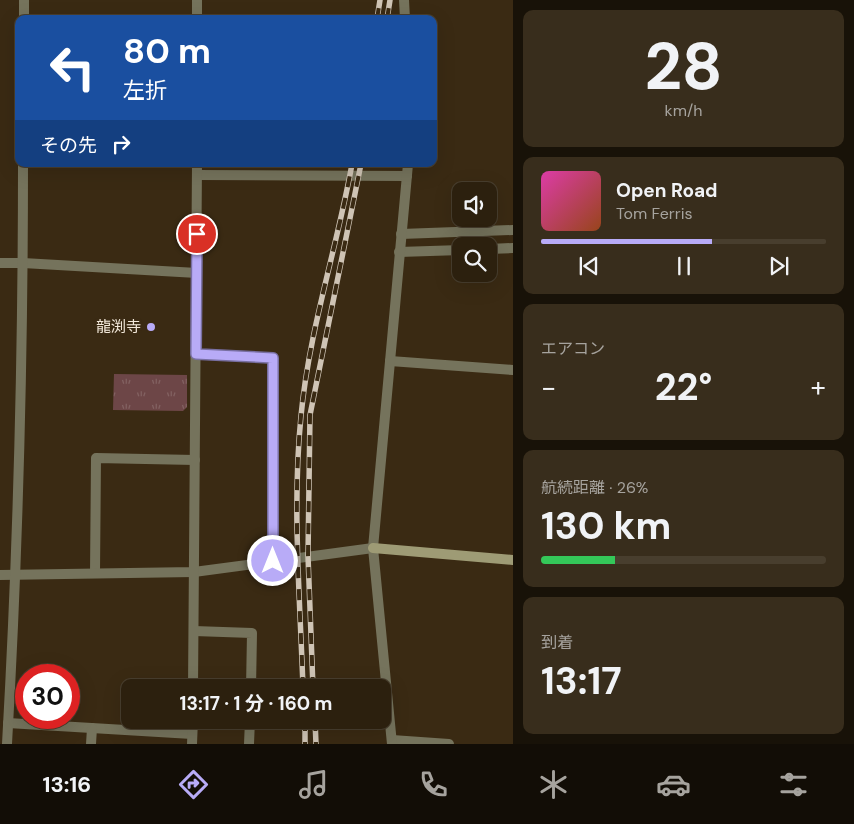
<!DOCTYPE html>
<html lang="ja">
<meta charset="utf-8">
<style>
:root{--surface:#2c200e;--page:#382d1c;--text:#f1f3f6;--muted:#a6a39e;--line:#483e2e;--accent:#b8abf7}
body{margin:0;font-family:"DM Sans","Noto Sans JP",sans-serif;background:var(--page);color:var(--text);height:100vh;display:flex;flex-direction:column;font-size:19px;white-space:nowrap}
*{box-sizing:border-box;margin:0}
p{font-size:16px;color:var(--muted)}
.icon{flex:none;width:28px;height:28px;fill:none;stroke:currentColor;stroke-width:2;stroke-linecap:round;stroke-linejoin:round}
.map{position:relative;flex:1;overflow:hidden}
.panel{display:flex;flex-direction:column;gap:10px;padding:10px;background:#181208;width:341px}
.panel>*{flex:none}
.hud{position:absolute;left:15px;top:15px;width:422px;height:152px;border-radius:10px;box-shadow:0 5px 20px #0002,0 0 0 1px var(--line);background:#1a4fa0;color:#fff;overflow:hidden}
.tools{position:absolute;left:452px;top:182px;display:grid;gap:10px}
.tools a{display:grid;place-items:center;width:45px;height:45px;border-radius:10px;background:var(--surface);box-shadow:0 5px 20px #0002,0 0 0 1px var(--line);font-size:25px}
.speed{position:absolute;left:15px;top:664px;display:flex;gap:10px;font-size:25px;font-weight:700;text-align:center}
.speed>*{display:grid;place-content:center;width:65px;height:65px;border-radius:50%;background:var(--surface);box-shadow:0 5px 20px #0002,0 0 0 1px var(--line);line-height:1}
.speed .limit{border:8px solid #d22;background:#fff;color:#111}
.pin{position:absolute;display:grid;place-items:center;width:42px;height:42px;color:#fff;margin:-21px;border:2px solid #fff;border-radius:50%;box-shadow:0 1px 5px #0007}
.me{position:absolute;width:55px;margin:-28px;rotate:0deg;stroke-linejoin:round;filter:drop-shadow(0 0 4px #0008)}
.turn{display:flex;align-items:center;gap:18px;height:105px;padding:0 25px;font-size:22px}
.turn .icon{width:65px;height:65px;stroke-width:2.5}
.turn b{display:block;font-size:35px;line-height:42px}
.then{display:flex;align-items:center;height:48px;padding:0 25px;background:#0003;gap:10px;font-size:19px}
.big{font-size:38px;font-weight:700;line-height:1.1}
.panel .widget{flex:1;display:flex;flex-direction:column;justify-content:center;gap:8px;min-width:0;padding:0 18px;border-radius:10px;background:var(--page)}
.panel .dial{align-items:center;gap:0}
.dial b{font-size:65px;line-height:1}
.song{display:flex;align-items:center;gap:15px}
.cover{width:60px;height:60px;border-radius:8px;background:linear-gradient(135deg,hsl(320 70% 55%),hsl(20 70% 35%))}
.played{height:5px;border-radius:2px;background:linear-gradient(90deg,var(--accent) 60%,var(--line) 60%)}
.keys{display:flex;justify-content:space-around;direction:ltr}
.heat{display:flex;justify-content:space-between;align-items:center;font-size:28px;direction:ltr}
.charge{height:8px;border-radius:4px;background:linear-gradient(90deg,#34c759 26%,var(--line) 0)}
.trip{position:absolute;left:121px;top:679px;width:270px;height:50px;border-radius:10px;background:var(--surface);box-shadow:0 5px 20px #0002,0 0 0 1px var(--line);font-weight:700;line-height:50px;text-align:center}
.tabs{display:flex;height:80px;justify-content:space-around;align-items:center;background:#120d06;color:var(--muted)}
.tabs .icon{width:35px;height:35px}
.tabs .selected{color:var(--accent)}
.tabs b{font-size:22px;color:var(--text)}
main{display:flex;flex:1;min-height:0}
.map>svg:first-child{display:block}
.park{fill:url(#park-tufts)}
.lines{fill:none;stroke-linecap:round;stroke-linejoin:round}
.street{stroke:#75735c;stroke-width:10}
.secondary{stroke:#9e9b75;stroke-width:10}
.rail-casing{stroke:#cfc4b5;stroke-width:5.5}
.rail{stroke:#3a2a13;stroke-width:4;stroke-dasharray:11;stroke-linecap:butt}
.route-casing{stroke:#786fa1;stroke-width:12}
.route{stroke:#b8abf7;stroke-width:9}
.poi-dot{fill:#b8abf7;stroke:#3a2a13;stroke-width:2}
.labels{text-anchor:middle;stroke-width:5;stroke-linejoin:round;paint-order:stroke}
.poi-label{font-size:15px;fill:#f3e9db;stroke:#3a2a13;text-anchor:end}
</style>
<main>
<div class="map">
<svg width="513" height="744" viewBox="0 0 513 744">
<defs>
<pattern id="park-tufts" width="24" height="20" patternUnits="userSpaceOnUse" patternTransform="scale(1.25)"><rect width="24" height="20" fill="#6d4647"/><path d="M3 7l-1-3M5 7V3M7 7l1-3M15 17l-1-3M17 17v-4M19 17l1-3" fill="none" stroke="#826161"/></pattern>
</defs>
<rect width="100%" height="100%" fill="#3a2a13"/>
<polygon class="park" points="114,374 187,375 187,407 183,411 113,410"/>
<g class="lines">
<g class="street">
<polyline points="197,0 197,19"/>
<polyline points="404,0 405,19"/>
<polyline points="24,19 24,0"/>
<polyline points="197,175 407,176"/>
<polyline points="401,234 513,230"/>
<polyline points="489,249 513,248"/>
<polyline points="399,252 461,250"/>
<polyline points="0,263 23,263 197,273"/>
<polyline points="196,354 273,358 273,561"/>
<polyline points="390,361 513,370"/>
<polyline points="95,573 96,458 195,460"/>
<polyline points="0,575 194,572 373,548"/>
<polyline points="194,631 252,633 251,688"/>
<polyline points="193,688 197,164"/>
<polyline points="8,723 192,734"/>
<polyline points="392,740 449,744"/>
<path d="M7 744C18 551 23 357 23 164"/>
<polyline points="91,744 92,728"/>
<polyline points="192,744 193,720"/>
<polyline points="249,744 250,720"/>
<polyline points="392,744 373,548 408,164"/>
</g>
<polyline class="secondary" points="373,548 513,560"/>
<defs>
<g id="rail">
<polyline points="377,19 380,0"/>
<polyline points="387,19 390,0"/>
<path d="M303 688C300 597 292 506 301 416 309 330 337 248 352 164"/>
<polyline points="313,688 308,556 310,415 361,164"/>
<polyline points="305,720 305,744"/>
<polyline points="315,720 316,744"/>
</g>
</defs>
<use href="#rail" class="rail-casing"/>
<use href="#rail" class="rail"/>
</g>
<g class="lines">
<defs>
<polyline id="route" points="197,234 196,354 273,358 273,561"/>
</defs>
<use href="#route" class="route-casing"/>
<use href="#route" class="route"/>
</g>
<circle class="poi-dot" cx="151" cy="327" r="5"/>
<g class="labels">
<g class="poi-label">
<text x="141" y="332">龍渕寺</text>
</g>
</g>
</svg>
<div class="tools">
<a><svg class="icon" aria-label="sound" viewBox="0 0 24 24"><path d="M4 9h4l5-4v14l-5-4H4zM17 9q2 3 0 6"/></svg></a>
<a><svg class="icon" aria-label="search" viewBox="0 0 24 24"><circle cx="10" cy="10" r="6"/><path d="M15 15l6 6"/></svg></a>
</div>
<div class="speed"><div class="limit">30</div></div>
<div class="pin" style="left:197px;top:234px;background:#d93025"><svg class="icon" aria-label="arrive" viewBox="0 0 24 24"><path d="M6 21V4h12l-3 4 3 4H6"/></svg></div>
<svg class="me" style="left:273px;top:561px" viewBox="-20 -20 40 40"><circle r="17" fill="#b8abf7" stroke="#fff" stroke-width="3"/><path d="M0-11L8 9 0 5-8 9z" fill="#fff"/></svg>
<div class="trip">13:17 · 1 分 · 160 m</div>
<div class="hud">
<div class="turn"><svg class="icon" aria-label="left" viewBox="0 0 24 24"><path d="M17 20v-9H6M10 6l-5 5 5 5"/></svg><div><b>80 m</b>左折</div></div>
<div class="then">その先<svg class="icon" aria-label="right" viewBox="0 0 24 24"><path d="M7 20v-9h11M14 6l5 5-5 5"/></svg></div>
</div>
</div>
<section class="panel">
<div class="widget dial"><b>28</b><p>km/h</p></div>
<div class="widget">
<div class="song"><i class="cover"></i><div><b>Open Road</b><p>Tom Ferris</p></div></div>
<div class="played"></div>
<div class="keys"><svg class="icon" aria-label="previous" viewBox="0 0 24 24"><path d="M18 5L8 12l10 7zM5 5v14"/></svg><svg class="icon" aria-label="pause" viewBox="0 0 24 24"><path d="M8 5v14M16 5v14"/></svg><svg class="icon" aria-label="next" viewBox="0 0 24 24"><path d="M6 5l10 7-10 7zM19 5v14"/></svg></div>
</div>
<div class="widget"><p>エアコン</p>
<div class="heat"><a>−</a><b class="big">22°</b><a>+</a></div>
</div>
<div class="widget"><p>航続距離 · 26%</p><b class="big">130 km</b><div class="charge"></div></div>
<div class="widget"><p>到着</p><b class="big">13:17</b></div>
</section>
</main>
<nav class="tabs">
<b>13:16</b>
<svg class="icon selected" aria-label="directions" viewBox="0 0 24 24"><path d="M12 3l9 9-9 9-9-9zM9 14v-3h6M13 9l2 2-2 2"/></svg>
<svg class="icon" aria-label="music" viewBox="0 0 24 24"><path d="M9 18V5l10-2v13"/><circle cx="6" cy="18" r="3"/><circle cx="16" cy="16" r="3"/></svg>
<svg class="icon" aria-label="phone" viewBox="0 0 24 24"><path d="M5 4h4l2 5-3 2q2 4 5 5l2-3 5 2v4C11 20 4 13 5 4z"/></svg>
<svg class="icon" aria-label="climate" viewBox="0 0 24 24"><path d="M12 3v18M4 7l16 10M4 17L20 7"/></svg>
<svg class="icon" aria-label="car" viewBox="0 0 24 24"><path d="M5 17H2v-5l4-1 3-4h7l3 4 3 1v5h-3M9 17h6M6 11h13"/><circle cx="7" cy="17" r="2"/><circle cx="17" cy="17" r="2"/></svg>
<svg class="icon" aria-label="filters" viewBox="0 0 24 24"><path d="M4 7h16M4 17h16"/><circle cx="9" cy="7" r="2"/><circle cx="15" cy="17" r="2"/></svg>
</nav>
